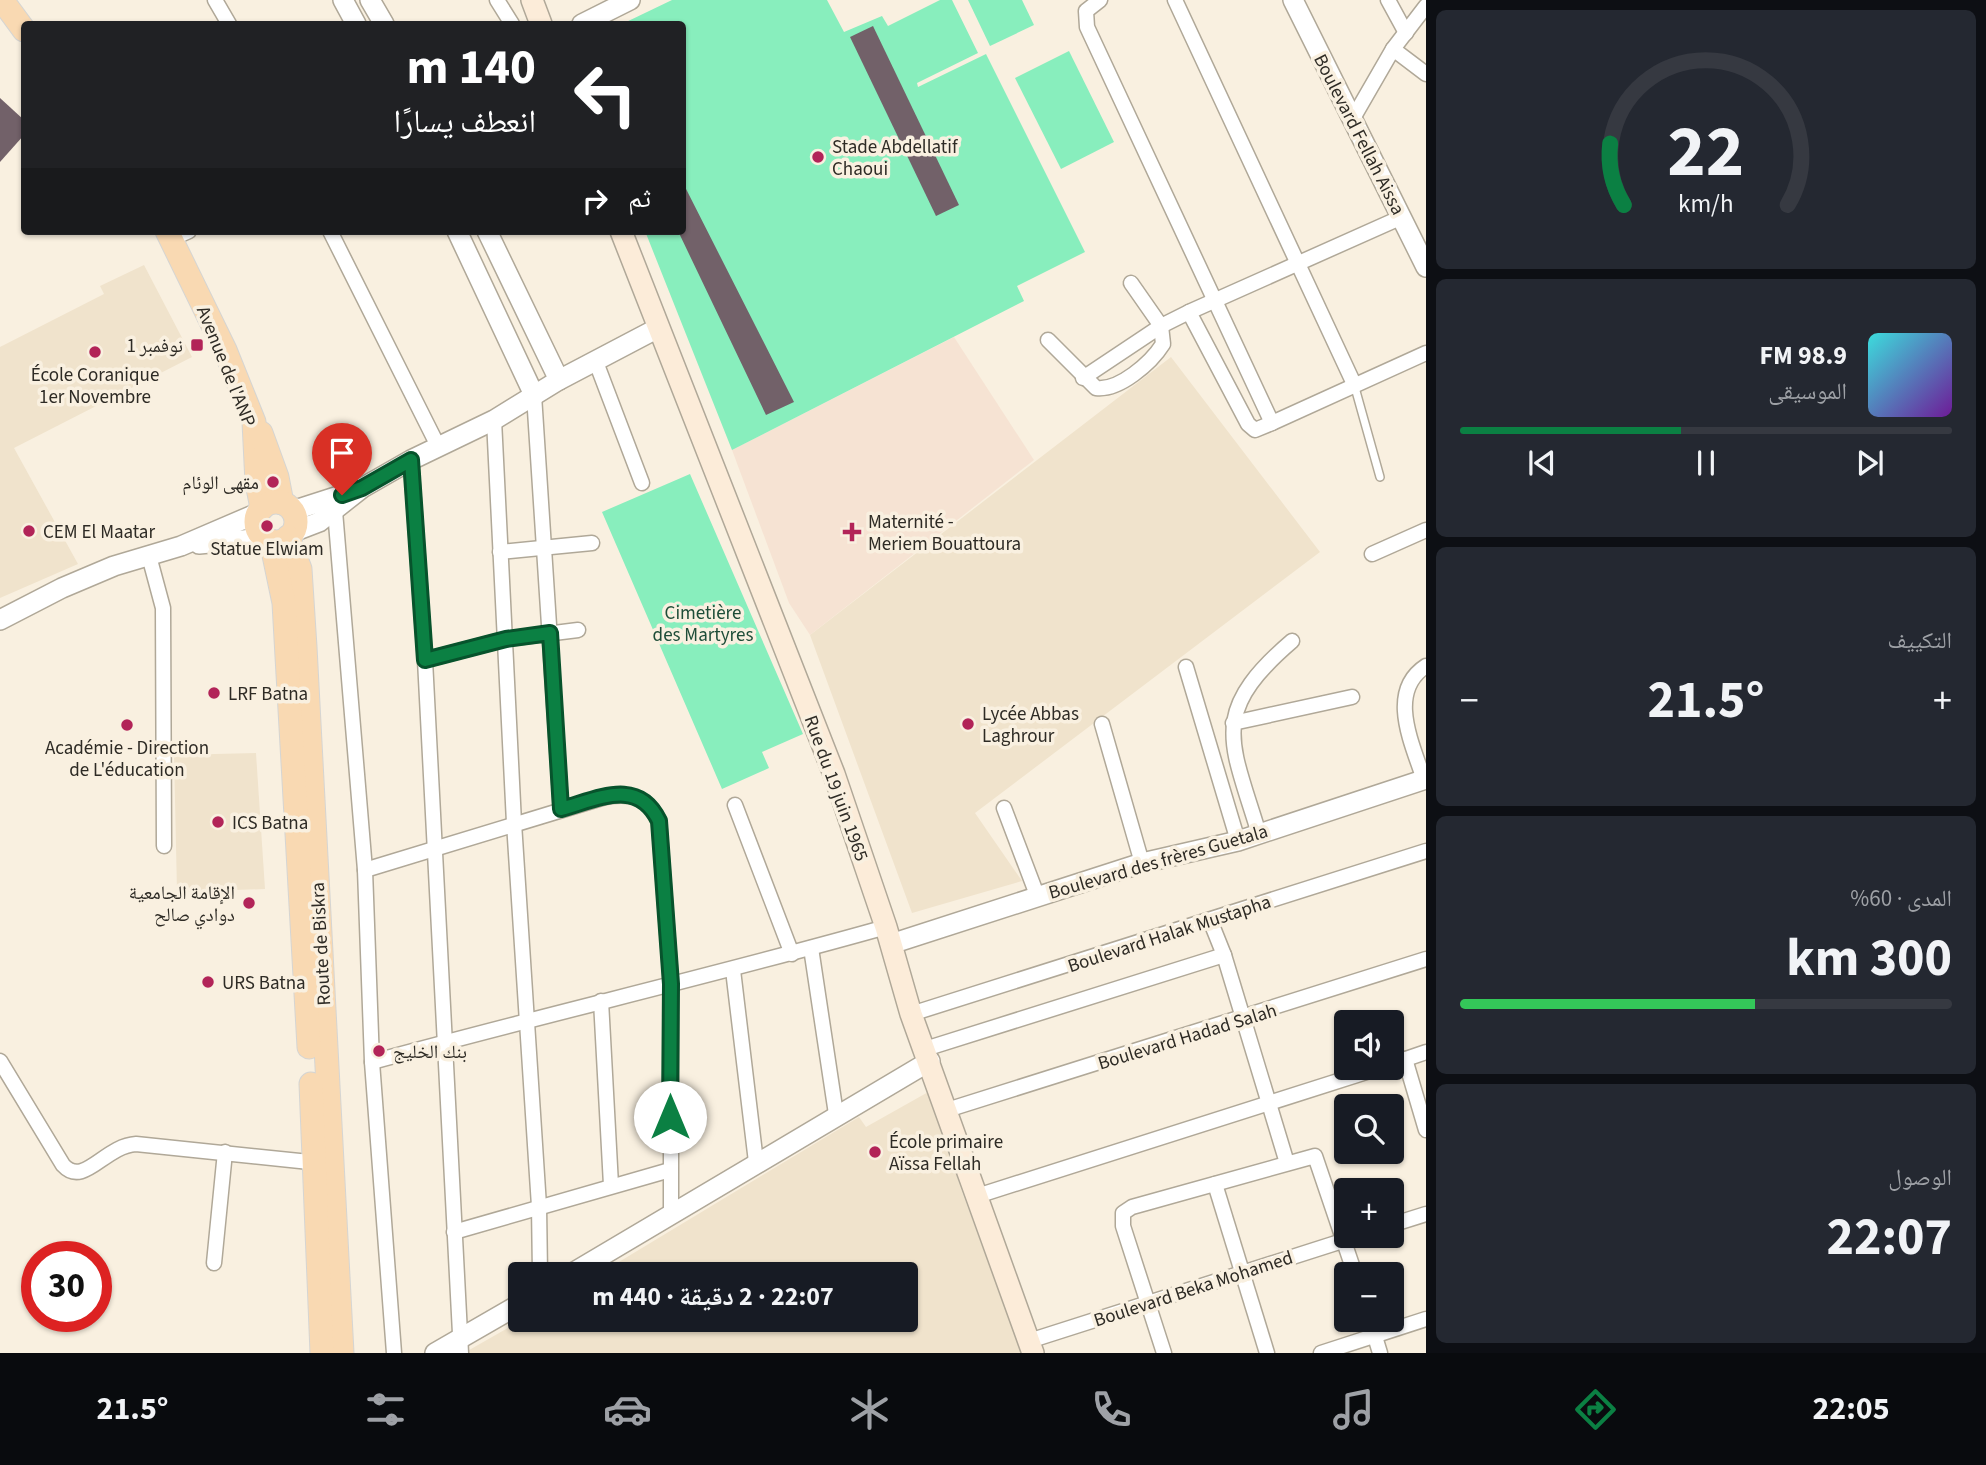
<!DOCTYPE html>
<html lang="ar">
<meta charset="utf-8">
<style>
:root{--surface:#171b24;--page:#242831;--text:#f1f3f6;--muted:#9ea1a6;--line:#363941;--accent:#0b8043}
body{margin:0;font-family:"Source Sans 3","Noto Naskh Arabic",sans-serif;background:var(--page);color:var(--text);direction:rtl;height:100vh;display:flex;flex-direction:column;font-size:26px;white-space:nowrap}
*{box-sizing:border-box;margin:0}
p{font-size:23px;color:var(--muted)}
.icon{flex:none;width:38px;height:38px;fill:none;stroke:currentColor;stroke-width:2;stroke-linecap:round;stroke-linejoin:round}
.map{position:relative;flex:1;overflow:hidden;direction:ltr}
.drawer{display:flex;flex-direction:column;gap:10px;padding:10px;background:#0d0f14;width:560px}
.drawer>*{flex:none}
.top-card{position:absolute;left:21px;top:21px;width:665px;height:214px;border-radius:7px;box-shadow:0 2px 5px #0004;direction:rtl;background:#202124;color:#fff;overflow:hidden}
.fabs{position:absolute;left:1334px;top:1010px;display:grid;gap:14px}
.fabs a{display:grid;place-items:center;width:70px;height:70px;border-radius:7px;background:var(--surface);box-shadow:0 2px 5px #0004;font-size:35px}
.speed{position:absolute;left:21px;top:1241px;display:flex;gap:14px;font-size:35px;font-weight:700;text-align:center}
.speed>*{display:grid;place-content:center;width:91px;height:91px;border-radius:50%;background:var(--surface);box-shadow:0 2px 5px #0004;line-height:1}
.speed .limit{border:10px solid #d22;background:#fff;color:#111}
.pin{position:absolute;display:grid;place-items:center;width:60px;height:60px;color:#fff;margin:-72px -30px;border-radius:50% 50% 50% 0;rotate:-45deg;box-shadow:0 0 7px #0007}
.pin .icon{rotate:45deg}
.me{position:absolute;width:77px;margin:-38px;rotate:0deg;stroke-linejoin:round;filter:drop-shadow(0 0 5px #0008)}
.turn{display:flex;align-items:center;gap:24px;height:147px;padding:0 35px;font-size:32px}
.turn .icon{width:91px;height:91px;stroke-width:2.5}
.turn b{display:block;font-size:49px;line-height:60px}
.then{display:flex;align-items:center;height:66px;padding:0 35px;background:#0003;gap:14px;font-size:26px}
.big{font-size:52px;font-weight:700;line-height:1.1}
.drawer .widget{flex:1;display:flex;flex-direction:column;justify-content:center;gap:10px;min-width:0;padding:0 24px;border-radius:10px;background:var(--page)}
.drawer .dial{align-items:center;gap:0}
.dial svg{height:182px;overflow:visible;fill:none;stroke:var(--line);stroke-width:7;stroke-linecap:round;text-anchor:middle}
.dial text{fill:var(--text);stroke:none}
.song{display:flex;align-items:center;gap:21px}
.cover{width:84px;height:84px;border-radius:10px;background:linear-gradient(135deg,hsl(180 70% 55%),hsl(280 70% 35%))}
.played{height:7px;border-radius:4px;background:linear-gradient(90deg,var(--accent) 45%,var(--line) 45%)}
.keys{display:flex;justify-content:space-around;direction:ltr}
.heat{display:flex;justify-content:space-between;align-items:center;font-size:38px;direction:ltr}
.charge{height:10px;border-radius:5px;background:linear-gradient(90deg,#34c759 60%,var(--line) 0)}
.trip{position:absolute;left:508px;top:1262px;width:410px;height:70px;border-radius:7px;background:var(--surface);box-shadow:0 2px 5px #0004;font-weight:700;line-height:70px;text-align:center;direction:rtl}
.tabs{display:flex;height:112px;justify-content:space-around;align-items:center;background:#090b0e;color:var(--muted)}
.tabs .icon{width:49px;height:49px}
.tabs .on{color:var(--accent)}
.tabs b{font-size:32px;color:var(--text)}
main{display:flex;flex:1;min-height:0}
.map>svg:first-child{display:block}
.built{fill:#f0e3cc}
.medical{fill:#f6e3d3}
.green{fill:#88eebd}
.building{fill:#726169}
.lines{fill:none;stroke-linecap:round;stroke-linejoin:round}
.service-casing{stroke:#b0a898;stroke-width:10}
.minor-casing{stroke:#b0a898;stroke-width:17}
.tertiary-casing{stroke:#b0a898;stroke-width:22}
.secondary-casing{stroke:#b0a898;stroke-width:24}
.primary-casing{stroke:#d5d5d3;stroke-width:25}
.service{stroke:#fff;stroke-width:7}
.minor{stroke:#fff;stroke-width:14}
.tertiary{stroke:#fff;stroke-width:19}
.secondary{stroke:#fcecd9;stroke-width:21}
.primary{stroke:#f9d9b2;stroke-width:23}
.route-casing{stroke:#07532c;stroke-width:18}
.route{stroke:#0b8043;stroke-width:12}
.poi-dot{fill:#b22458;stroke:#f9f0e0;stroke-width:2.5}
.labels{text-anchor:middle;stroke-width:7;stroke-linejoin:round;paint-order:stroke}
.street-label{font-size:19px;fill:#2e2b25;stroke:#f9f0e0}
.poi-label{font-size:19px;fill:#2e2b25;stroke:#f9f0e0;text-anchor:start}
.park-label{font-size:19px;fill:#1e4d38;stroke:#f9f0e0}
</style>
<main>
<section class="drawer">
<div class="widget dial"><svg viewBox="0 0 100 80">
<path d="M14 69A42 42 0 1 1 86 69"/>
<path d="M14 69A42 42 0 0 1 8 42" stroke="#0b8043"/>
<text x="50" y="56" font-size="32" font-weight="700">22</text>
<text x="50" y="72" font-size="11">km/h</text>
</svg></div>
<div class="widget">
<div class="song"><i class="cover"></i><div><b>98.9 FM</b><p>الموسيقى</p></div></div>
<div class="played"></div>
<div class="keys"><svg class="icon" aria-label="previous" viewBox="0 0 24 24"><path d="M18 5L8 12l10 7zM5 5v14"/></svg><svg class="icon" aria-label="pause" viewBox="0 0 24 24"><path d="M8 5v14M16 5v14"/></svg><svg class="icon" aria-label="next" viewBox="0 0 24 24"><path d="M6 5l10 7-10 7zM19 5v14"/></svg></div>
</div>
<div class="widget"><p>التكييف</p>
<div class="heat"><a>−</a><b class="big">21.5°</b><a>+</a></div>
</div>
<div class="widget"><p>المدى · 60%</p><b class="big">300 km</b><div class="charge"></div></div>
<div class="widget"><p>الوصول</p><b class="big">22:07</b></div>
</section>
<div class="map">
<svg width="1426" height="1353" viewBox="0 0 1426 1353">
<rect width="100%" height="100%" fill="#f9f0e0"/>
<g class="built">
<polygon points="144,265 192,357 14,448 78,564 0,598 0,347 104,294 100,286"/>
<polygon points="1171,357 1320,552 975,813 1022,881 912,913 810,635"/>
<polygon points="256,753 265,889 177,892 174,755"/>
<polygon points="930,1091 961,1189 1022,1353 464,1353 522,1320 905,1320 905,1274 599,1274 859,1117 866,1127"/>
</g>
<polygon class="medical" points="954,337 1034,460 810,635 789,603 732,450"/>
<g class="green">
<polygon points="672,0 827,0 844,32 882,16 888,26 940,0 952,0 978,53 917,83 918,87 986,54 1085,252 1017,286 1024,301 732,450 645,231 682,231 682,24 622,24"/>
<polygon points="968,0 1022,0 1034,25 990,46"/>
<polygon points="1069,51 1114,142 1061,169 1015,78"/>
<polygon points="690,474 803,734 762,752 769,768 722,789 602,512"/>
</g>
<g class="building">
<polygon points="873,26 959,205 936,216 850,37"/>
<polygon points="0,98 24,120 24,135 0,162"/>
<polygon points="682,181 794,402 766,415 678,231 682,231"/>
</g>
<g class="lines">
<defs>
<polyline id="service" points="1354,384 1380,477"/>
<g id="minor">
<polyline points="215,0 229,24"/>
<polyline points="497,0 512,24"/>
<polyline points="1100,0 1086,11 1087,27 1272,423 1426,353"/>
<polyline points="1175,0 1354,384"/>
<polyline points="1388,0 1406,33"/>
<polyline points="1393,49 1426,74"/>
<polyline points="1352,120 1393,49 1426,6"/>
<polyline points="330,231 438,446"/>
<polyline points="171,239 189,231"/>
<polyline points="1189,312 1248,424 1255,430 1272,423"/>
<path d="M1048 340 1096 388C1119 391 1151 363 1163 344L1161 326 1131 283"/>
<polyline points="596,362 642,483"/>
<polyline points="1083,378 1161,326 1189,312 1402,217"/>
<polyline points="534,395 561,809"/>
<polyline points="494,420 514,823 539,1206 540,1274"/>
<polyline points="411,460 425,660 461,1353"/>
<polyline points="335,511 365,870 372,1062 394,1353"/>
<polyline points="500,552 592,543"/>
<polyline points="1372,554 1426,530"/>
<polyline points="149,556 163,608 164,846"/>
<polyline points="425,660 506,639 578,630"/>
<polyline points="1186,667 1238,841"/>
<polyline points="1233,723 1352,697"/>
<polyline points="1102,724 1142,863"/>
<path d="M1424 780C1413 745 1386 692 1426 666"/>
<polyline points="735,805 792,954"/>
<polyline points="1004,808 1037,895"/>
<path d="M1259 834C1231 741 1208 713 1292 641"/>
<path d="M365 870 605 797C632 793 647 796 659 821L671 984V1214"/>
<polyline points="1210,920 1224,955 1287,1163"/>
<polyline points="811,948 836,1114"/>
<polyline points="733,970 756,1162"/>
<polyline points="601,1001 611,1185"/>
<polyline points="911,1014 1426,851"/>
<polyline points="925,1049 1224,955"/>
<polyline points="1405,1059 1426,1130"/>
<path d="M0 1061 63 1165C84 1188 104 1146 136 1144L319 1163"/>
<path d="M372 1062C543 1015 716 975 886 927"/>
<polyline points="1391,1064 1426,1052"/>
<polyline points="947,1110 1426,959"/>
<polyline points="1215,1184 1267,1353"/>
<polyline points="977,1196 1379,1068"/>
<polyline points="1391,1225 1426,1214"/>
<polyline points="454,1232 670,1170"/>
<polyline points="214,1263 225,1152"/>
<polyline points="1370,1320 1380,1353"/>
<polyline points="1029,1341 1358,1236"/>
<polyline points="1164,1353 1123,1226 1123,1213 1132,1207 1315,1156 1355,1274"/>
<polyline points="1321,1353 1426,1319"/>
</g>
<g id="tertiary">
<polyline points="343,0 356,24"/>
<polyline points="370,0 384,24"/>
<polyline points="1293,0 1426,267"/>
<polyline points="582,24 630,0"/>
<polyline points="457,231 534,395"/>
<polyline points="487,231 559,380"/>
<polyline points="292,511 351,492"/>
<polyline points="293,532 319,522 362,488 411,460 494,420 559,380 658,328"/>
<polyline points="199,544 265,538"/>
<polyline points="0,620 62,588 114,566 181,546 258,513"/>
<polyline points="891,944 1142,863 1238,841 1426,779"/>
<polyline points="571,1274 930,1061"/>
<polyline points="435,1353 520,1304"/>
</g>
<g id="secondary">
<polyline points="532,0 541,24"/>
<polyline points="621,231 834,774 886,927 911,1014 1033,1353"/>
</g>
<g id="primary">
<polyline points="2,0 24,30"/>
<polyline points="167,231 225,350 254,422 257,483 262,508"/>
<polyline points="261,433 277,477 282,503"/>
<circle cx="276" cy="522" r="20"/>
<polyline points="288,537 300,569 305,647 342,1353"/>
<polyline points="271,541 284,603 309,1047"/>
<polyline points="311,1084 322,1353"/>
</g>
</defs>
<use href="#service" class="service-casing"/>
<use href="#minor" class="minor-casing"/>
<use href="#tertiary" class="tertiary-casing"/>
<use href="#secondary" class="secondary-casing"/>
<use href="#primary" class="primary-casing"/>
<use href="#service" class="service"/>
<use href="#minor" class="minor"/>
<use href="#tertiary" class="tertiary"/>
<use href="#secondary" class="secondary"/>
<use href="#primary" class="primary"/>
</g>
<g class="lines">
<defs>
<path id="route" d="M342 495 362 488 411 460 425 660 506 639 550 633 561 809C598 799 638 777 659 821L671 984 670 1117"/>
</defs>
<use href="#route" class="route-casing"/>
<use href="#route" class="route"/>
</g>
<g class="poi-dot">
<circle cx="818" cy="157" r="7"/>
<rect x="190" y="338" width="14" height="14" rx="3.5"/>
<circle cx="95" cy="352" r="7"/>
<circle cx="273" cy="482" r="7"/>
<circle cx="267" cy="526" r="7"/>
<circle cx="29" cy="531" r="7"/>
<path d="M848.5 521.5h7v7h7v7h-7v7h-7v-7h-7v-7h7z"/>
<circle cx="214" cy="693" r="7"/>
<circle cx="968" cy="724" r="7"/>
<circle cx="127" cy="725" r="7"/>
<circle cx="218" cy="822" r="7"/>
<circle cx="249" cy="903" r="7"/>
<circle cx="208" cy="982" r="7"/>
<circle cx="379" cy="1051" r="7"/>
<circle cx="875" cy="1152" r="7"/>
</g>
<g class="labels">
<g class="street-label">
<text transform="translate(1360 134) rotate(63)" y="7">Boulevard Fellah Aissa</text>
<text transform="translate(227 366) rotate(68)" y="7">Avenue de l'ANP</text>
<text transform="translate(837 788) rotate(70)" y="7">Rue du 19 juin 1965</text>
<text transform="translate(1158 861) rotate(-16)" y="7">Boulevard des frères Guetala</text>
<text transform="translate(1169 933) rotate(-18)" y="7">Boulevard Halak Mustapha</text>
<text transform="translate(320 944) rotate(-93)" y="7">Route de Biskra</text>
<text transform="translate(1187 1036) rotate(-17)" y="7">Boulevard Hadad Salah</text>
<text transform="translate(1193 1288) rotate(-18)" y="7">Boulevard Beka Mohamed</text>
</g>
<g class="poi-label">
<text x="832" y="153">Stade Abdellatif<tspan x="832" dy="22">Chaoui</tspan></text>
<text x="183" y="352" text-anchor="end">1 نوفمبر</text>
<text x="95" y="381" text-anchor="middle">École Coranique<tspan x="95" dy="22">1er Novembre</tspan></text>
<text x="259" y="489" text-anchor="end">مقهى الوئام</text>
<text x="868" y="528">Maternité -<tspan x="868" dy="22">Meriem Bouattoura</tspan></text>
<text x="43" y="538">CEM El Maatar</text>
<text x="267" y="555" text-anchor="middle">Statue Elwiam</text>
<text x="228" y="700">LRF Batna</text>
<text x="982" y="720">Lycée Abbas<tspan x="982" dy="22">Laghrour</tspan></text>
<text x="127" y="754" text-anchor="middle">Académie - Direction<tspan x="127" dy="22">de L'éducation</tspan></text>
<text x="232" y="829">ICS Batna</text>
<text x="235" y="899" text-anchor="end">الإقامة الجامعية<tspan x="235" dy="22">دوادي صالح</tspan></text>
<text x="222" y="989">URS Batna</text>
<text x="393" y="1058">بنك الخليج</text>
<text x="889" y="1148">École primaire<tspan x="889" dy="22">Aïssa Fellah</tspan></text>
</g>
<g class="park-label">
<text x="703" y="619">Cimetière<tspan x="703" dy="22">des Martyres</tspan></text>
</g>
</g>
</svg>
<div class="fabs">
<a><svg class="icon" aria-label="sound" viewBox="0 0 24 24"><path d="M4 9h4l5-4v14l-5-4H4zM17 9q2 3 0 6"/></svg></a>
<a><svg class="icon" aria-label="search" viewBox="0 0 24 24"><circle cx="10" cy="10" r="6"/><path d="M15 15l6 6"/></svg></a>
<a>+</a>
<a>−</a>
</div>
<div class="speed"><div class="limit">30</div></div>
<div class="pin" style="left:342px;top:495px;background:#d93025"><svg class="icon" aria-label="arrive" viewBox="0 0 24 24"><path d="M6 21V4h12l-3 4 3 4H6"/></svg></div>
<svg class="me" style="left:670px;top:1117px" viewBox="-20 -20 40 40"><circle r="19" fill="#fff"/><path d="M0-13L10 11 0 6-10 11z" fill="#0b8043"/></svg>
<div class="trip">22:07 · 2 دقيقة · 440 m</div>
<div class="top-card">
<div class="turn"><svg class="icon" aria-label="left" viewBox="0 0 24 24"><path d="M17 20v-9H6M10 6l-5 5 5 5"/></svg><div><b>140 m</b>انعطف يسارًا</div></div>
<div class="then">ثم<svg class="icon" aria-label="right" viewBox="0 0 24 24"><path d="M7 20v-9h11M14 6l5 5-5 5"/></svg></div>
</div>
</div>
</main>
<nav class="tabs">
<b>22:05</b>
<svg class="icon on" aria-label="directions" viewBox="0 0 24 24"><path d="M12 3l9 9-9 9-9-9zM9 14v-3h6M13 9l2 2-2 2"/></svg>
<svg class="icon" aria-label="music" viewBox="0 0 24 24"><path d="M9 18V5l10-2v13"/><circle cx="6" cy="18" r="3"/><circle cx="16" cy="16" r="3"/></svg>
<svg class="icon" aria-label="phone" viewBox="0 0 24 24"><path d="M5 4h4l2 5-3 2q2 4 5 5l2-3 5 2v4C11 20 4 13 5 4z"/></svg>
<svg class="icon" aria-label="climate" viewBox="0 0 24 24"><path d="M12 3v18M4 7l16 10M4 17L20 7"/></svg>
<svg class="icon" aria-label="car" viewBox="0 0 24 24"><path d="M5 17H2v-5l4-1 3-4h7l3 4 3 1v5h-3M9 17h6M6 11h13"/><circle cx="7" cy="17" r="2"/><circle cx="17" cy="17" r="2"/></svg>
<svg class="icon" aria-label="filters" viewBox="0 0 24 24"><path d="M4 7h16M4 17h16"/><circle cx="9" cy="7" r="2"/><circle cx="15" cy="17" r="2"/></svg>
<b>21.5°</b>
</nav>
